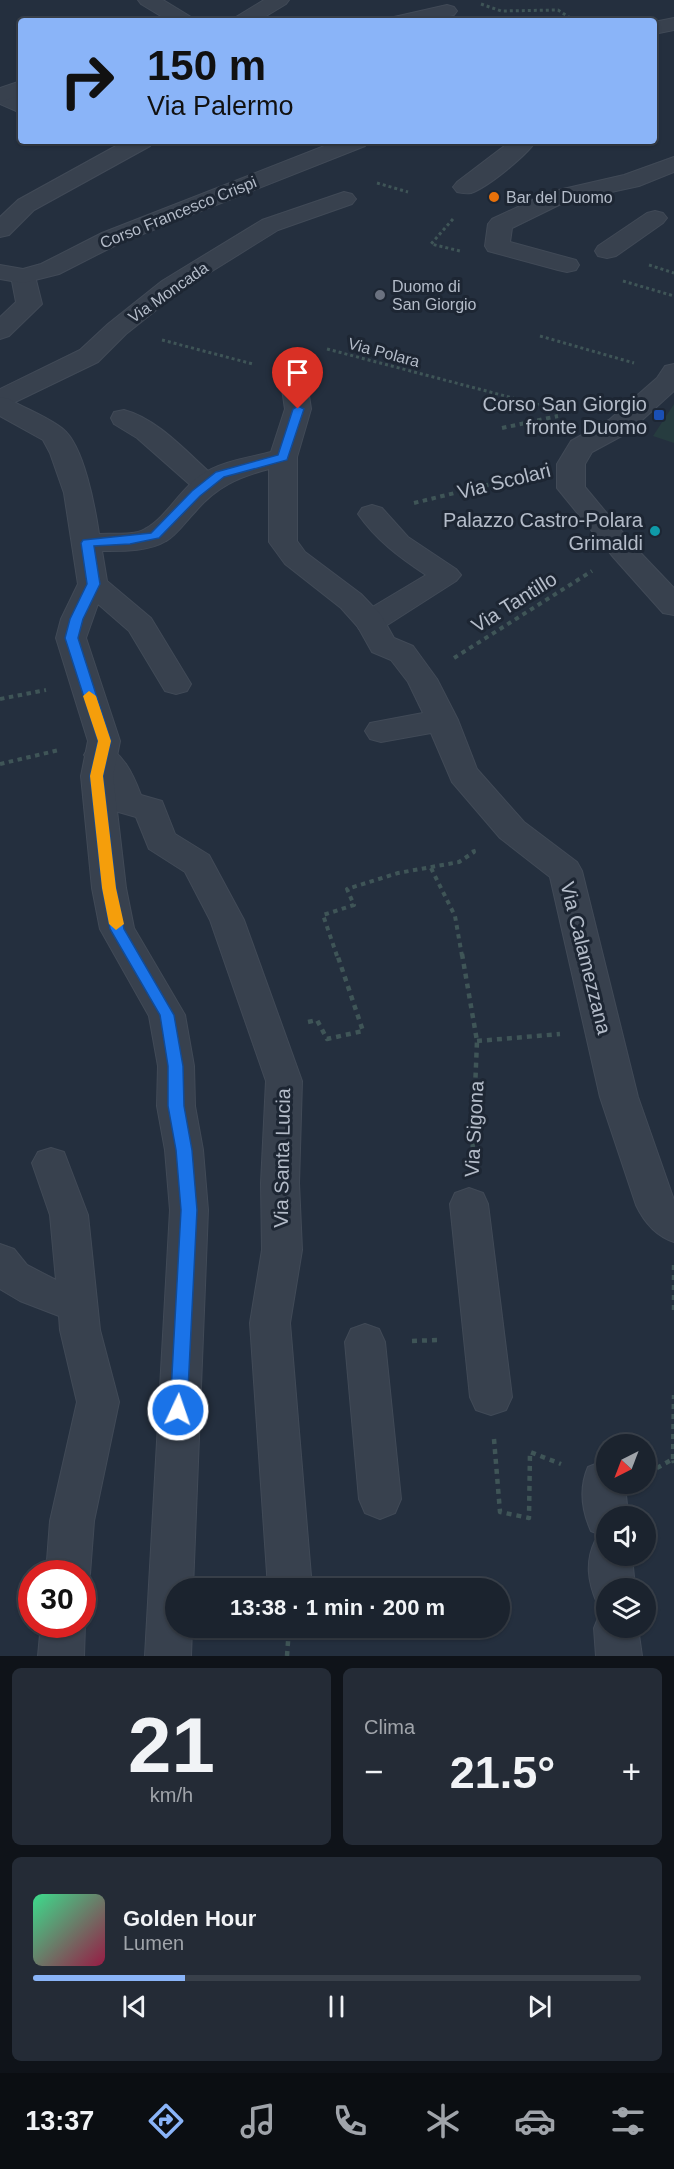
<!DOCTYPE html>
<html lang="it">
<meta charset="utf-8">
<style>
:root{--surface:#1b232e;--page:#242b36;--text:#f1f3f6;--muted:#a0a4aa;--line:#39404a;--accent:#8ab4f8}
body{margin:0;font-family:Helvetica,sans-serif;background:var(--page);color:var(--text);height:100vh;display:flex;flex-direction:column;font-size:22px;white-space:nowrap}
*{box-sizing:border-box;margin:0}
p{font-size:20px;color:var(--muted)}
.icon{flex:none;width:33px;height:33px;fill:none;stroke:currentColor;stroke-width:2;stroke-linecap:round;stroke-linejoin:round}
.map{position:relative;height:1656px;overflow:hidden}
.drawer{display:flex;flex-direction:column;gap:12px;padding:12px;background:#0f1319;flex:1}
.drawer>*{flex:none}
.banner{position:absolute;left:18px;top:18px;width:639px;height:126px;border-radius:6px;box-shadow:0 2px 4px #0004,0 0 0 2px var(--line);background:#8ab4f8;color:#111;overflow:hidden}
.needle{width:39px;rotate:222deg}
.buttons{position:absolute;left:596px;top:1434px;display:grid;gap:12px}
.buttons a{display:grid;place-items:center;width:60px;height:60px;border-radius:50%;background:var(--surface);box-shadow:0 2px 4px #0004,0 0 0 2px var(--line);font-size:30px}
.speed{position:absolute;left:18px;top:1560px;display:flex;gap:12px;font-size:30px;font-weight:700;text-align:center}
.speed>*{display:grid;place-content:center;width:78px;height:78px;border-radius:50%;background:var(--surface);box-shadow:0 2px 4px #0004,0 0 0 2px var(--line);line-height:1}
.speed .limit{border:9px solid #d22;background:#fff;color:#111}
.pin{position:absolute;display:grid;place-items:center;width:51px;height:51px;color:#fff;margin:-62px -26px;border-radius:50% 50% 50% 0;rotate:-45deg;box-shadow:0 0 6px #0007}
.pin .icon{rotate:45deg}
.me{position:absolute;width:66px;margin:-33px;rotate:3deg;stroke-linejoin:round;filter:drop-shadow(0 0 4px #0008)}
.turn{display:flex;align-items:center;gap:21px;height:126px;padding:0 30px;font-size:27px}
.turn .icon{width:78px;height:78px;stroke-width:2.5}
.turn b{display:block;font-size:42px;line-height:51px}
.big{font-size:45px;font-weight:700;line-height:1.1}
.drawer .tile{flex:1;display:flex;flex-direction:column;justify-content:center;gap:9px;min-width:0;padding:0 21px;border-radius:9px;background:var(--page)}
.drawer .dial{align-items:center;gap:0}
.dial b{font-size:78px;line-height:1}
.song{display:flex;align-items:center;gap:18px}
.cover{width:72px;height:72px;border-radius:9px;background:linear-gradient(135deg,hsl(150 70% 55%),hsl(340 70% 35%))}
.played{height:6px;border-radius:3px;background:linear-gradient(90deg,var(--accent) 25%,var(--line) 25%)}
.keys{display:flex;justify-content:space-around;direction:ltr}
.heat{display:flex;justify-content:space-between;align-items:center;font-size:33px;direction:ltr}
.drawer .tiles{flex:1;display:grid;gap:12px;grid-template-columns:1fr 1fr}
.tile:last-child{grid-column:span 2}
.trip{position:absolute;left:165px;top:1578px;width:345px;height:60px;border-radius:30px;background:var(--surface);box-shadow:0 2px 4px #0004,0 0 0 2px var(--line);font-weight:700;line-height:60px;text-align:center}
.menu{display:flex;height:96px;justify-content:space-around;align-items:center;background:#0b0e12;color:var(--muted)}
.menu .icon{width:42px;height:42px}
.menu .selected{color:var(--accent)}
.menu b{font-size:27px;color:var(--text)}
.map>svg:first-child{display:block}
.green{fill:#263c3f}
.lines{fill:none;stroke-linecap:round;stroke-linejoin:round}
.pedestrian-casing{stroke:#414a57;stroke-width:2}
.minor-casing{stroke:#414a57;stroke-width:2}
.tertiary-casing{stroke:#414a57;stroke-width:2}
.path-far2{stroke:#3f5557;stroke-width:3;stroke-dasharray:3 3;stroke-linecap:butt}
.path-far1{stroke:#3f5557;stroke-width:4;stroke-dasharray:4.5 4.5;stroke-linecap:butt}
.path{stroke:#3f5557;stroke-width:4.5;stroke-dasharray:5 5;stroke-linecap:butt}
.pedestrian{fill:#38414e;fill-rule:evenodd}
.minor{fill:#38414e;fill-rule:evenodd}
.tertiary{fill:#38414e;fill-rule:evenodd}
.route{fill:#1a73e8;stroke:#114b97;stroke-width:1.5}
.slow{fill:#f59e0b}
.food-dot{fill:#e8710a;stroke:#1d2633;stroke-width:2}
.worship-dot{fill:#6b7280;stroke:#1d2633;stroke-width:2}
.transit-dot{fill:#1a4fb4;stroke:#1d2633;stroke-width:2}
.culture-dot{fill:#0f9aa8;stroke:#1d2633;stroke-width:2}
.labels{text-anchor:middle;stroke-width:6;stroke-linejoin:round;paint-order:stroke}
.far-poi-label{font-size:16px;fill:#b4bcc9;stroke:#1d2633;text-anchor:start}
.far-street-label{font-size:16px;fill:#b4bcc9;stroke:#1d2633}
.poi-label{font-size:20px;fill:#b4bcc9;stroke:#1d2633;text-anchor:end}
.street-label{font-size:20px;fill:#b4bcc9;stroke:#1d2633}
</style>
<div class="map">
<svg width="674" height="1656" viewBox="0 0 674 1656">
<rect width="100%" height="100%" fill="#242f3e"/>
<polygon class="green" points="674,404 674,443 653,436"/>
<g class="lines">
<defs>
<g id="pedestrian">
<polygon points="0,89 21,98 21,113 0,104"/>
<path d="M511 141H536C526 156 488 187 471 193 466 194 462 193 457 192L453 187 457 182Z"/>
<polygon points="344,192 352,194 356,199 352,204 278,230 180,291 126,334 98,362 9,405 0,407 0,389 80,350 108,324 162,281 262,220"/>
<polygon points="655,211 663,213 667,218 663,223 616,256 607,258 598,256 595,251 598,246 647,213"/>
<path d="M124 410C159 419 189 455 216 478L220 484 216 490 206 492 196 490 137 438 114 424 111 418 114 412Z"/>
<path d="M372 505 382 508 408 537 456 569 461 575 456 581 381 629 370 632 359 629 355 622 359 615 426 575C399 557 376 540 358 514L362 508Z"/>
<path d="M100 744C123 751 133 774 141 795L162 801 175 834 209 855 244 920 302 1081 299 1183 302 1250 290 1323 312 1588H268L250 1323 262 1250 261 1183 266 1081 210 920 185 872 149 849 136 817 115 811 103 780 84 755 89 747Z"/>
<polygon points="469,1188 483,1193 488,1204 512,1397 506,1410 491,1415 476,1410 470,1397 450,1204 455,1193"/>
<polygon points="365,1324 379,1329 385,1342 401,1499 395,1513 380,1519 365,1513 359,1499 345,1342 351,1329"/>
<path d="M603 1461 606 1463V1484H625L628 1516H606V1556H632L635 1588H606V1606L597 1603C588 1582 585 1562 595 1541L606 1537 591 1531C582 1511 579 1488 588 1467Z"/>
<polygon points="606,1610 606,1628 638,1628 642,1656 596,1656 594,1628 600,1613"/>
</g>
<g id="minor">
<polygon points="264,0 289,0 286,4 258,21 233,21 236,17"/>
<polygon points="447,5 454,7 457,11 454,15 430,21 391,21 394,17"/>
<polygon points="674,157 674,172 639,186 565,202 512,228 510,242 576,260 579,265 576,270 567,272 558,270 488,251 485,246 488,224 492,219 550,192 624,175"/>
<polygon points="23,269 32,271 35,276 42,304 9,336 0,339 0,317 16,302 11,276 14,271"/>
<path d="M291 354 300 356 304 362 311 409 297 457V541L305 552 361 594 381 615 394 638 413 646 437 679 458 720 477 769 524 822 577 862 582 871 638 1097 674 1200V1242C656 1236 644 1222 636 1205L600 1097 550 877 500 838 452 782 431 733 381 742 370 739 365 731 370 723 423 713 408 682 391 660 372 652 358 627 341 608 285 564 269 542V469C238 477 216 487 195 512 186 521 177 535 166 541 148 552 122 551 102 551L107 581 151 618 191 684 187 691 176 694 165 691 129 631 98 604 86 638 120 741 113 776 126 888 134 928 185 1015 194 1066 195 1106 203 1150 208 1210 193 1588H176V1628H192L191 1656H145L170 1210 165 1150 157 1106 158 1066 149 1016 100 929 92 888 81 776 88 741 56 638 61 619 78 584 64 493 50 453 43 440 0 416V397L9 399C26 409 48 417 63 429 84 446 95 507 99 534 112 533 133 536 145 529 167 517 180 489 201 475 222 461 248 458 271 452L285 409 278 362 282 356Z"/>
<polygon points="51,1148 64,1152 88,1215 100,1330 119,1402 94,1521 90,1574 82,1589 82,1574 46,1574 50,1521 77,1402 60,1330 59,1316 20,1301 0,1289 0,1244 14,1249 27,1265 56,1280 50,1215 32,1163 38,1152"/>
<polygon points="82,1617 85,1624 84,1656 38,1656 41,1624 82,1624"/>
</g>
<g id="tertiary">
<polygon points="138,0 163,0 191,17 194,21 169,21 141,4"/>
<polygon points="674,18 674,30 654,34 654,22"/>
<polygon points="21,81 21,95 0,102 0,88"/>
<polygon points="125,141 153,141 150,146 34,210 9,235 0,237 0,217 18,200"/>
<polygon points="337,141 368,141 365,146 120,243 59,274 23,283 0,279 0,265 23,269 41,264 102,233"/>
<polygon points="674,364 674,391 629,432 592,452 585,464 585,487 634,546 674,588 674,615 663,613 614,558 557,488 557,464 571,441 609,420 657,378 665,366"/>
</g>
</defs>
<use href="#pedestrian" class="pedestrian-casing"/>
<use href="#minor" class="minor-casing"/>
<use href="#tertiary" class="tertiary-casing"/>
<g class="path-far2">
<polyline points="481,4 501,11 558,10 575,21"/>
<polyline points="377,183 408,192"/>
<polyline points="453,219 431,244 460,251"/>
<polyline points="649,265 674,273"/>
<polyline points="623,281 674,296"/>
<polyline points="540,336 634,363"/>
<polyline points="162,340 253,364"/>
<polyline points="327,349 566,412"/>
</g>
<g class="path-far1">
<polyline points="502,428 558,416"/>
<polyline points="414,503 532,474"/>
<polyline points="454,658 592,571"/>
<polyline points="0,699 46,690"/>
<polyline points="0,764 59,750"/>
<polyline points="431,868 455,916 462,956"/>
<polyline points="337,956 323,915 354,905 347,889 398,873 459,862 474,852 473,849"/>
</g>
<g class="path">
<polyline points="462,954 477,1041 472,1163"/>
<polyline points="308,1022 317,1020 327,1039 363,1031 337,954"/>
<polyline points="477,1041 560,1034"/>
<polyline points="674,1265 674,1315"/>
<polyline points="412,1341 437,1340"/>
<polyline points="494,1439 500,1512 529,1518 530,1452 561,1464"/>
<polyline points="673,1459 674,1395"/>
<polyline points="648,1473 673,1459 674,1463"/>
<polyline points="287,1656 289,1628"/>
</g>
<use href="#pedestrian" class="pedestrian"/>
<use href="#minor" class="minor"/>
<use href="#tertiary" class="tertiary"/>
</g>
<polygon class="route" points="298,406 304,409 287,460 224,477 200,496 159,538 130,544 94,546 100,584 83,619 78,638 111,741 103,776 116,888 124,929 174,1015 183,1066 184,1106 192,1150 197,1210 187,1410 184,1415 178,1418 172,1415 170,1410 181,1210 176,1150 168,1106 168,1066 160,1015 110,929 102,888 90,776 98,741 65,638 70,619 87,584 81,543 83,540 151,533 192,491 216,472 278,455 293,409"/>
<polygon class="slow" points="89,691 96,696 111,741 103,776 116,888 124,924 116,930 109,924 102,888 90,776 98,741 83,696"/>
<circle class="food-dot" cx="494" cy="197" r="6"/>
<circle class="worship-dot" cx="380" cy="295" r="6"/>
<rect class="transit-dot" x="653" y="409" width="12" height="12" rx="3"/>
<circle class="culture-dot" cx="655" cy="531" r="6"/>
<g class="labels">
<g class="far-poi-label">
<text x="506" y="203">Bar del Duomo</text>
<text x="392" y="292">Duomo di<tspan x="392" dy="18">San Giorgio</tspan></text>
</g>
<g class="far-street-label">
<text transform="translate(178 212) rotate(-22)" y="6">Corso Francesco Crispi</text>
<text transform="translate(168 292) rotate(-35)" y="6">Via Moncada</text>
<text transform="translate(384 352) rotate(15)" y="6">Via Polara</text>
</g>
<g class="poi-label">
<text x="647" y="411">Corso San Giorgio<tspan x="647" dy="23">fronte Duomo</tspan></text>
<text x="643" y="527">Palazzo Castro-Polara<tspan x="643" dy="23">Grimaldi</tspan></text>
</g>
<g class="street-label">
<text transform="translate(504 481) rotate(-14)" y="7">Via Scolari</text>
<text transform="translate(514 602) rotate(-32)" y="7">Via Tantillo</text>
<text transform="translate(586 958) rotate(76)" y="7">Via Calamezzana</text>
<text transform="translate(474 1129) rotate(-87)" y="7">Via Sigona</text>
<text transform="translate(282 1158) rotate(-89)" y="7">Via Santa Lucia</text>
</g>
</g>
</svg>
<div class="buttons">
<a><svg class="needle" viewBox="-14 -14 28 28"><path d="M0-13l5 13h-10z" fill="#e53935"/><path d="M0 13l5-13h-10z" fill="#a0a4aa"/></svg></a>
<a><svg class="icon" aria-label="sound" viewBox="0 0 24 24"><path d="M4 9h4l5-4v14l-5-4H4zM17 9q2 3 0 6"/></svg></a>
<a><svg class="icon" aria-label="layers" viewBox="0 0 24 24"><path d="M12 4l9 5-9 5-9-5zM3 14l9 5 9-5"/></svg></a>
</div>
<div class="speed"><div class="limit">30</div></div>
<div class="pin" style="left:298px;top:409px;background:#d93025"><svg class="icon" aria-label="arrive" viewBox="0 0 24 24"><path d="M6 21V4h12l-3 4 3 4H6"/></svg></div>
<svg class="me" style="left:178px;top:1410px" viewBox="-20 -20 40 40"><circle r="17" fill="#1a73e8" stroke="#fff" stroke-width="3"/><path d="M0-11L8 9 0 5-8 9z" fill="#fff"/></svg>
<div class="trip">13:38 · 1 min · 200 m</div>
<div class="banner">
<div class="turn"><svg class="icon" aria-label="right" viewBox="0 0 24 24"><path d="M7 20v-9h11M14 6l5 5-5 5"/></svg><div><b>150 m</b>Via Palermo</div></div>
</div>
</div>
<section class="drawer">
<div class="tiles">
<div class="tile dial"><b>21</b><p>km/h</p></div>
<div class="tile"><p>Clima</p>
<div class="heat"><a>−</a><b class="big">21.5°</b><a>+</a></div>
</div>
<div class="tile">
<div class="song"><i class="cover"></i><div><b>Golden Hour</b><p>Lumen</p></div></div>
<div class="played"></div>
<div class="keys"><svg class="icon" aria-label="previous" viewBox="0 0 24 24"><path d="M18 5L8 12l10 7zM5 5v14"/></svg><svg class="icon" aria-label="pause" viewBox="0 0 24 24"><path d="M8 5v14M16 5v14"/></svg><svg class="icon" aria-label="next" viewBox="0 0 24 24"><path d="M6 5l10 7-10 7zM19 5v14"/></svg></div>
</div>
</div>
</section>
<nav class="menu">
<b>13:37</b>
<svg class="icon selected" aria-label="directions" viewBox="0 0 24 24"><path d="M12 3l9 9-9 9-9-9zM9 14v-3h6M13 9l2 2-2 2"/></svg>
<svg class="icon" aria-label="music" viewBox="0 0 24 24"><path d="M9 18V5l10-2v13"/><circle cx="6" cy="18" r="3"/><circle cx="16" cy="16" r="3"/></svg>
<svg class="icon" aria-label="phone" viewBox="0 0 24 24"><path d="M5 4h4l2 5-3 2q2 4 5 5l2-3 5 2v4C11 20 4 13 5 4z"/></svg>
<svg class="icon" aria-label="climate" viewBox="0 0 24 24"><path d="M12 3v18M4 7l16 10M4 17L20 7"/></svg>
<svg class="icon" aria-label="car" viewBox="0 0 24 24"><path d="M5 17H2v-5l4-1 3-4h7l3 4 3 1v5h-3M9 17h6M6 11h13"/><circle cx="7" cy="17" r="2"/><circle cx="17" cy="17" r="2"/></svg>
<svg class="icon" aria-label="filters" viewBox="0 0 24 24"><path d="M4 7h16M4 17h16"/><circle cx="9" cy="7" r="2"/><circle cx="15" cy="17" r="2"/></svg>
</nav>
